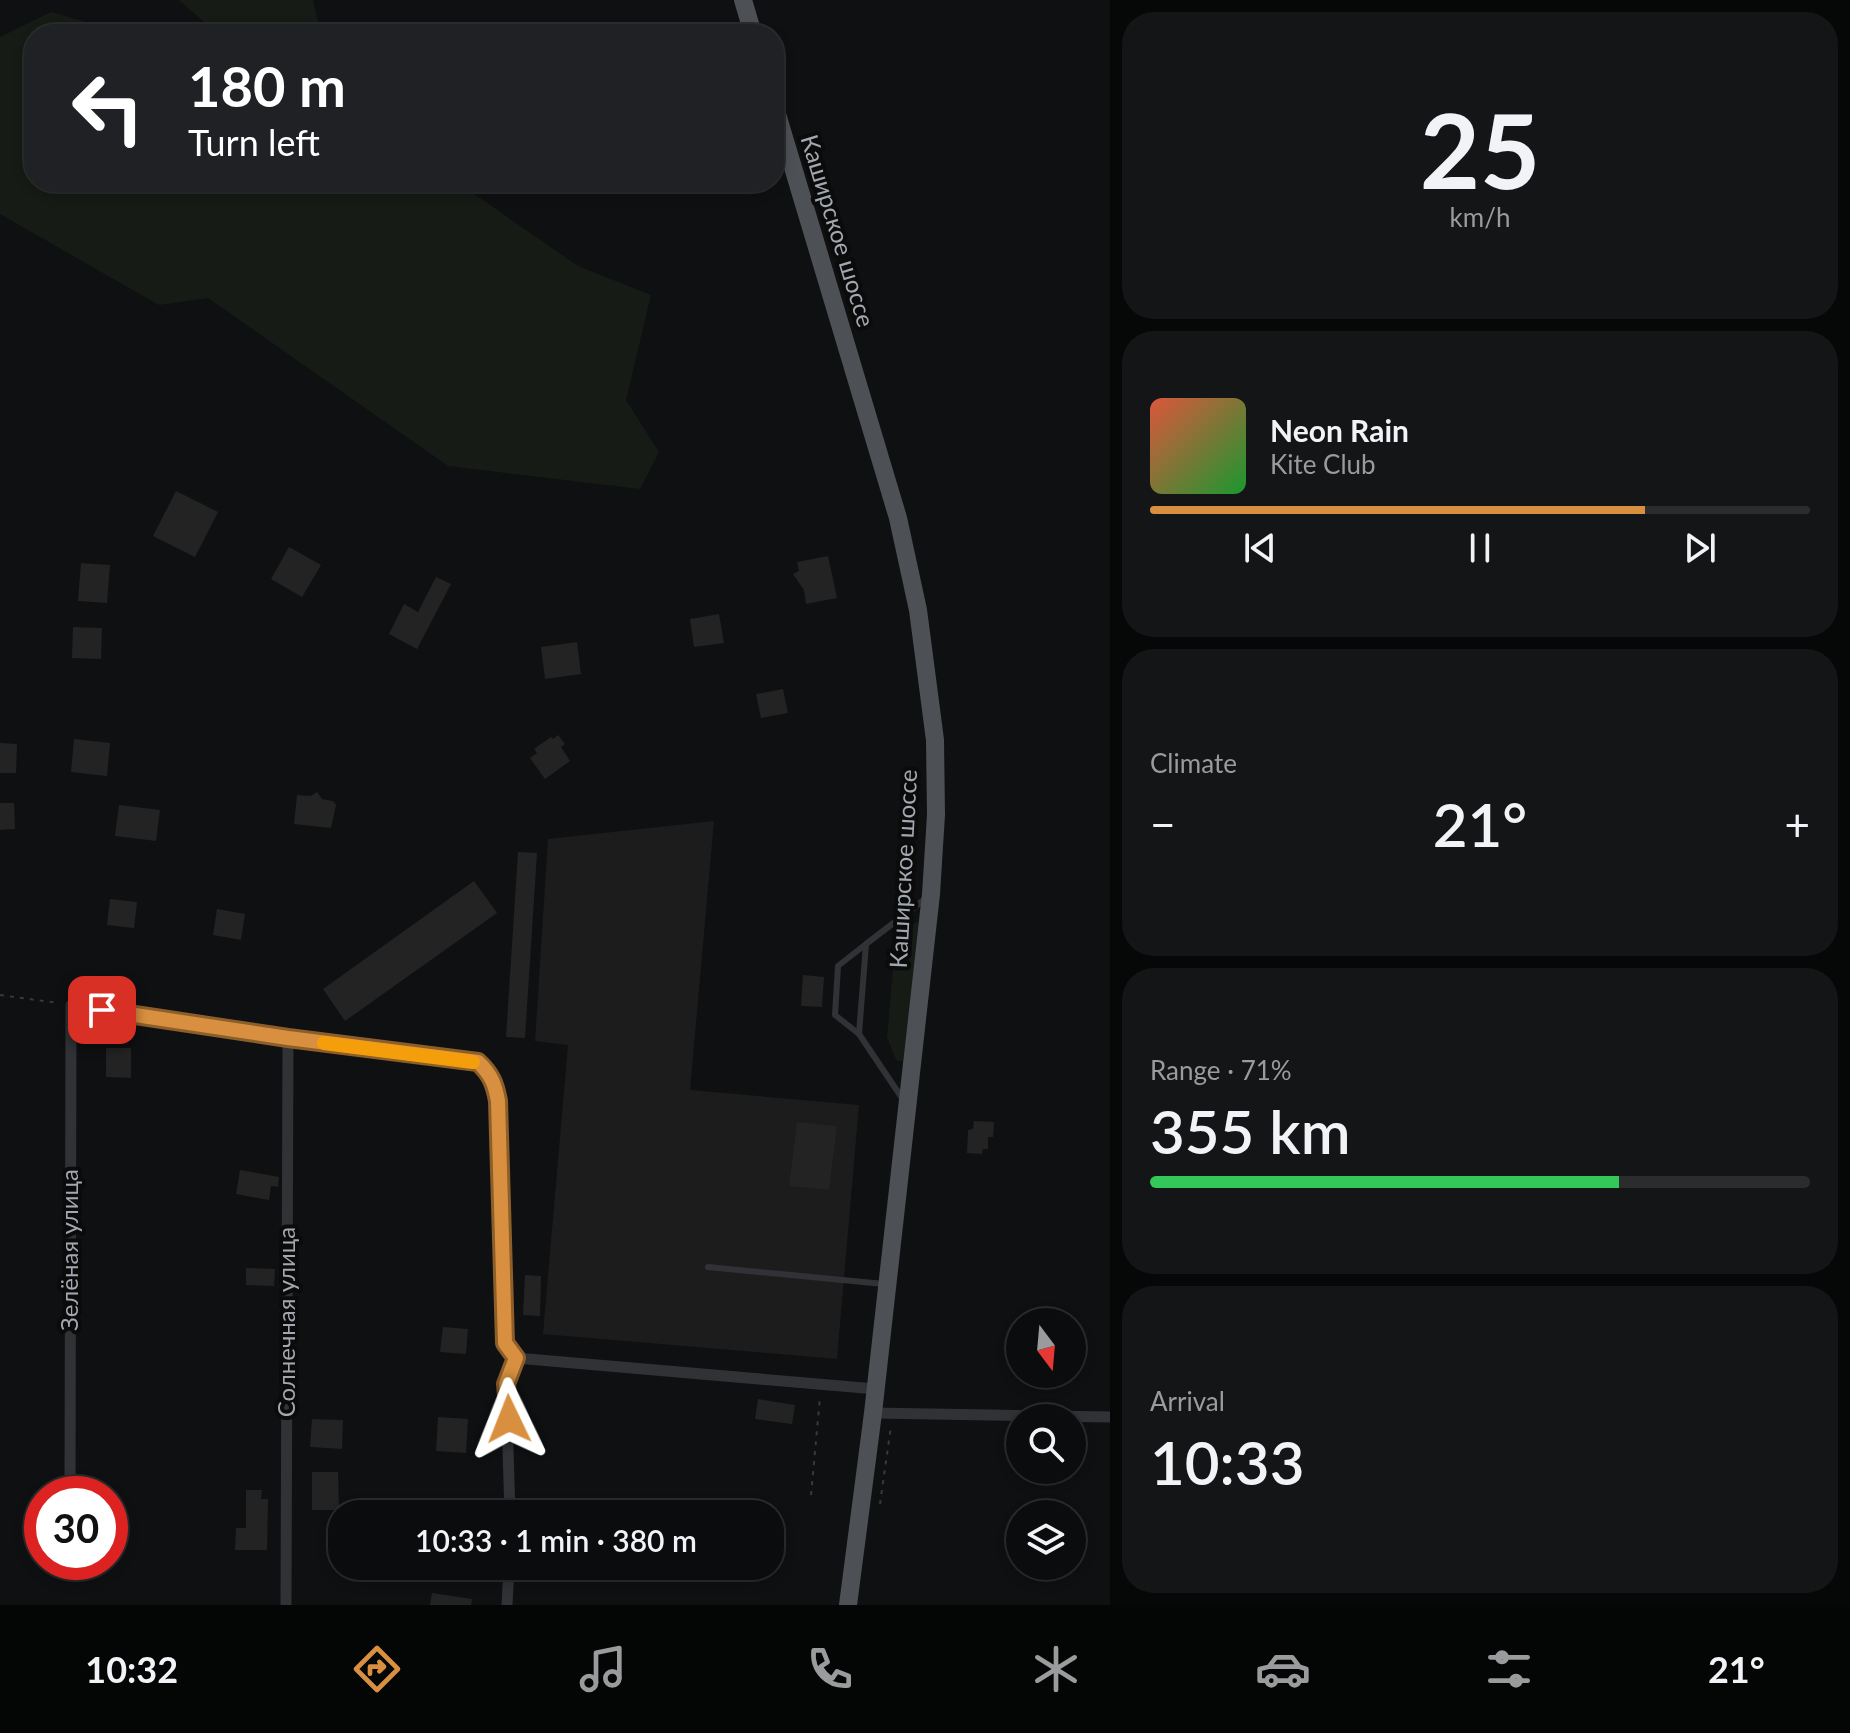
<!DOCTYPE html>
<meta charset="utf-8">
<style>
:root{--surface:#0b0c0d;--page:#141516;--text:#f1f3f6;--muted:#9a9b9d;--line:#2b2c2e;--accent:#d89040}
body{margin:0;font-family:Lato,sans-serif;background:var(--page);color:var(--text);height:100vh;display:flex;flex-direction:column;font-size:30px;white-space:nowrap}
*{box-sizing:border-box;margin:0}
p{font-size:26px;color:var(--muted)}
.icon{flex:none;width:44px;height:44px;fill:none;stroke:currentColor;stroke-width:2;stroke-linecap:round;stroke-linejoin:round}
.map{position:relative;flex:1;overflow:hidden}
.drawer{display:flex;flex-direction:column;gap:12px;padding:12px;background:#060707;width:740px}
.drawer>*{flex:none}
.guide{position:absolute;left:24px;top:24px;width:760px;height:168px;border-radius:32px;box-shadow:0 4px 12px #0003,0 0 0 2px var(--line);background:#202124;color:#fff;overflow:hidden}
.needle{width:52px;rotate:164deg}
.tools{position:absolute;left:1006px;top:1308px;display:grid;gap:16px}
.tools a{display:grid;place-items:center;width:80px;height:80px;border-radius:50%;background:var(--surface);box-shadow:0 4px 12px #0003,0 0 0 2px var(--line);font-size:40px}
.speed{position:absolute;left:24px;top:1476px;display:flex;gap:16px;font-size:40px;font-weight:700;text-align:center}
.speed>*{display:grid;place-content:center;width:104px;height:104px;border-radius:50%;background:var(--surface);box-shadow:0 4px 12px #0003,0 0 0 2px var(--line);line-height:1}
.speed .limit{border:12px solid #d22;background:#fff;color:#111}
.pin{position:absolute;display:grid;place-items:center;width:68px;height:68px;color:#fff;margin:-34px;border-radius:16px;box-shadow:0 4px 12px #0006}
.me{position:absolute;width:88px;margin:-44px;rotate:358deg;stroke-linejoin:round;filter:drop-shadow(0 0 6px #0008)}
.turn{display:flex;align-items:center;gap:28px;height:168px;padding:0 32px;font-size:36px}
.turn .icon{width:104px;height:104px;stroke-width:2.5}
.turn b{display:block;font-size:56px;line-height:68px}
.big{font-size:60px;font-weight:600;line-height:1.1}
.drawer .widget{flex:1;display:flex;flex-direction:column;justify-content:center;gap:12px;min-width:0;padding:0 28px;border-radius:32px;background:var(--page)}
.drawer .dial{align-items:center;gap:0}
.dial b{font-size:104px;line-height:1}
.song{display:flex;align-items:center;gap:24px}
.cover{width:96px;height:96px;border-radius:12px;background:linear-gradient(135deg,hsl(10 70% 55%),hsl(130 70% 35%))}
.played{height:8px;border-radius:4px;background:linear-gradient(90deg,var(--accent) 75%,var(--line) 75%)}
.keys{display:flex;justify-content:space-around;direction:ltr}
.heat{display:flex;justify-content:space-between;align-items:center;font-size:44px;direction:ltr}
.charge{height:12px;border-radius:6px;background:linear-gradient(90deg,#34c759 71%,var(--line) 0)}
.trip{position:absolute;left:328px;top:1500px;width:456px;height:80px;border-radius:32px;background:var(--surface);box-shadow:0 4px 12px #0003,0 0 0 2px var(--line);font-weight:600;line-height:80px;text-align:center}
.menu{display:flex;height:128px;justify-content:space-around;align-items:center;background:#040505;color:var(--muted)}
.menu .icon{width:56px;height:56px}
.menu .active{color:var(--accent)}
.menu b{font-size:36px;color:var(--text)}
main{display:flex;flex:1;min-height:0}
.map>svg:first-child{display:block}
.built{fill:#1c1c1d}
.green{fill:#161b16}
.building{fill:#232324}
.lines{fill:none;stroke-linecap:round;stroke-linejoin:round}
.path{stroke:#37393c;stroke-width:2;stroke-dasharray:4 6;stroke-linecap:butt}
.lane{stroke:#313235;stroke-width:6}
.street{stroke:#313235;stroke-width:11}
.primary{stroke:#4d5054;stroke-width:18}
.route-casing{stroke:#8c5e2a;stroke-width:20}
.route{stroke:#d89040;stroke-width:14}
.slow{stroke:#f59e0b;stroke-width:14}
.labels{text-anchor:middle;stroke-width:8;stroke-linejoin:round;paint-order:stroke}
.street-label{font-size:24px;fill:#a2a8b0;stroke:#0b0b0b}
</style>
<main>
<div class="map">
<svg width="1110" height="1605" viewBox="0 0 1110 1605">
<rect width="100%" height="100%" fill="#0f1011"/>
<polygon class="built" points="714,821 690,1090 859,1105 837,1359 543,1334 568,1045 535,1041 548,839"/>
<g class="green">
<polygon points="179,0 313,0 321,34 211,34 213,30"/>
<polygon points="51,12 128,34 34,34 34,182 457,182 578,266 651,295 626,400 659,452 640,489 448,466 208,298 159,305 0,214 0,37"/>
<polygon points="919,922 903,1062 896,1060 887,1037 895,947 906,925"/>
</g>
<g class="building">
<polygon points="176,491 218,512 195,557 153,536"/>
<polygon points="289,547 321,565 302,597 271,579"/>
<polygon points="828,556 837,598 806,604 804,590 793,574 799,571 797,562"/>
<polygon points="81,563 110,565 107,603 78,601"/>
<polygon points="436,577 451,584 417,649 389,634 404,604 418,612"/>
<polygon points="719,614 724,643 694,647 690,619"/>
<polygon points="73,627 102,628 101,659 72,658"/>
<polygon points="577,642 581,674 545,679 541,647"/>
<polygon points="783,689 788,713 761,718 756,694"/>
<polygon points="558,735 565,744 561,747 570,761 545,779 530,758 537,753 534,749 551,737 553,739"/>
<polygon points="74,739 110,743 107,776 71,772"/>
<polygon points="0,743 17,744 16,773 0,773"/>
<polygon points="317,792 322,799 333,801 336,805 331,828 294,824 297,795 311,796"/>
<polygon points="0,803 14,803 15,829 0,830"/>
<polygon points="119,805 160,810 156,841 115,836"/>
<polygon points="518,852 537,853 525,1038 506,1037"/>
<polygon points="474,881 497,913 345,1021 323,989"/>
<polygon points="110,899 137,902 134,928 107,925"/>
<polygon points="217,909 245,914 241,940 213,935"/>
<polygon points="803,975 824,977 822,1007 801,1006"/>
<polygon points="106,1048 131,1048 131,1078 106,1077"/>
<polygon points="974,1121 994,1122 993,1137 988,1137 988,1149 983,1149 982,1154 967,1153 968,1130 973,1129"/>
<polygon points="797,1122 837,1126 829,1190 789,1186"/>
<polygon points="240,1170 279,1177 278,1187 271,1186 269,1200 236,1194"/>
<polygon points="246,1268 275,1269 274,1286 246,1285"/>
<polygon points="525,1275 541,1276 540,1316 523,1315"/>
<polygon points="443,1327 468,1329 466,1354 440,1352"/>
<polygon points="758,1399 795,1405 792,1424 755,1419"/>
<polygon points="438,1417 468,1419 466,1453 436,1451"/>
<polygon points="312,1419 343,1420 342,1449 310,1447"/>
<polygon points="312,1472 338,1472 339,1510 312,1510"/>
<polygon points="246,1490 262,1490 261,1499 268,1499 267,1550 235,1550 236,1528 246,1528"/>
<polygon points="432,1593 472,1599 471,1605 430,1605"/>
</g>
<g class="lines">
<g class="path">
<polyline points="0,995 58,1003"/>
<polyline points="811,1495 820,1397"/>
<polyline points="880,1504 891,1426"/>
</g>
<g class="lane">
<polyline points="859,1034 835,1015 838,966 866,944"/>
<polyline points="904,1101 859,1034 866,944 925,899"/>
<polyline points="708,1267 884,1284"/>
</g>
<g class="street">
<polyline points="516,1358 876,1389"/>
<polyline points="873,1413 1110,1417"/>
<path d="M70 1494 71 1005 288 1038 478 1062C491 1073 495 1084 498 1101L505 1343 516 1358"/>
<polyline points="510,1514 506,1384 516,1358"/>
<polyline points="286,1605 288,1038"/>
<polyline points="507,1605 509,1566"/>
</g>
<g class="primary">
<polyline points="743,0 753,34"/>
<polyline points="774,104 898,518 918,610 935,740 936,815 931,894 873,1413 848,1605"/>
</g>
</g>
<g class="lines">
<defs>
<path id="route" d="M102 1010 288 1038 478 1062C491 1074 495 1084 498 1101L505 1343 516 1358 506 1384 509 1419"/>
</defs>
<use href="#route" class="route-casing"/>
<use href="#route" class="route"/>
<polyline class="slow" points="324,1043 473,1062"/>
</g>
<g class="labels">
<g class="street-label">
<text transform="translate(837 231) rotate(73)" y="8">Каширское шоссе</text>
<text transform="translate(904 869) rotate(-87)" y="8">Каширское шоссе</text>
<text transform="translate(70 1250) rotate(-90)" y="8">Зелёная улица</text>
<text transform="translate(287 1322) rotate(-90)" y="8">Солнечная улица</text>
</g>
</g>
</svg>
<div class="tools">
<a><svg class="needle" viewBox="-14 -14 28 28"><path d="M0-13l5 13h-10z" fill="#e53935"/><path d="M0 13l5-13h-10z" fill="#9a9b9d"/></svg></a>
<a><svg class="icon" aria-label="search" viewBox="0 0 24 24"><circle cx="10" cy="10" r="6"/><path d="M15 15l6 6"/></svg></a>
<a><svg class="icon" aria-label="layers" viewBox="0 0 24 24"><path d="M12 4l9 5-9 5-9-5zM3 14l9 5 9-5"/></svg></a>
</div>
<div class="speed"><div class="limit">30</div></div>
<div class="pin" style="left:102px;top:1010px;background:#d93025"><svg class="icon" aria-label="arrive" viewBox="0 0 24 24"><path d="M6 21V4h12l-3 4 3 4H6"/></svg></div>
<svg class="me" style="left:509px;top:1419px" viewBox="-20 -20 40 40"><path d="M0-17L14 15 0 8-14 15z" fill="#d89040" stroke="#fff" stroke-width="4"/></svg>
<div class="trip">10:33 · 1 min · 380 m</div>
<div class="guide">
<div class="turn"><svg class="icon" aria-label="left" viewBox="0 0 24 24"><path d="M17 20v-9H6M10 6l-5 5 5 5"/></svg><div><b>180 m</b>Turn left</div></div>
</div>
</div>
<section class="drawer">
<div class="widget dial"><b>25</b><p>km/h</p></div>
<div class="widget">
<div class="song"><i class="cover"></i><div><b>Neon Rain</b><p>Kite Club</p></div></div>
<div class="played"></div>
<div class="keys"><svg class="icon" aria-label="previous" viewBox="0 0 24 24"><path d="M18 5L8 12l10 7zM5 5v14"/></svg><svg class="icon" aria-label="pause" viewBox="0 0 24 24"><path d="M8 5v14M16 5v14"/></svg><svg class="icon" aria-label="next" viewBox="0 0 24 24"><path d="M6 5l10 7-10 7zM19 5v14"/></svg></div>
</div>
<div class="widget"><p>Climate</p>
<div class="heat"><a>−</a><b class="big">21°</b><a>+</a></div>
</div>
<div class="widget"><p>Range · 71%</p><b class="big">355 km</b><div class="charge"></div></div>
<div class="widget"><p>Arrival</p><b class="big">10:33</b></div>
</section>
</main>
<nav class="menu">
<b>10:32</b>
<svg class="icon active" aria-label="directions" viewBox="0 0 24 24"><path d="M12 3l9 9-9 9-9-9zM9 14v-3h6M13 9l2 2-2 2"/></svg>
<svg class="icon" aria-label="music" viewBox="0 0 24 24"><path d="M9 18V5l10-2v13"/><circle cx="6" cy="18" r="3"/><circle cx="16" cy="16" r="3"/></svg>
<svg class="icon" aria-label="phone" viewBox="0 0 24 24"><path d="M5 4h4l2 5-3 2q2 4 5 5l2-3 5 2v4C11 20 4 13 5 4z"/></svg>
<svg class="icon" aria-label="climate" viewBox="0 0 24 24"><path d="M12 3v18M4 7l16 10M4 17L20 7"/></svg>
<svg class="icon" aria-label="car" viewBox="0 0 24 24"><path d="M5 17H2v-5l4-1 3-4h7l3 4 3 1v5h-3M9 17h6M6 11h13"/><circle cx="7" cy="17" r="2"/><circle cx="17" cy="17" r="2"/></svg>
<svg class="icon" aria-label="filters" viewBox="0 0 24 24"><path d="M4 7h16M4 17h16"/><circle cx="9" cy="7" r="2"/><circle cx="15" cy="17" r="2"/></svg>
<b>21°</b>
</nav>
